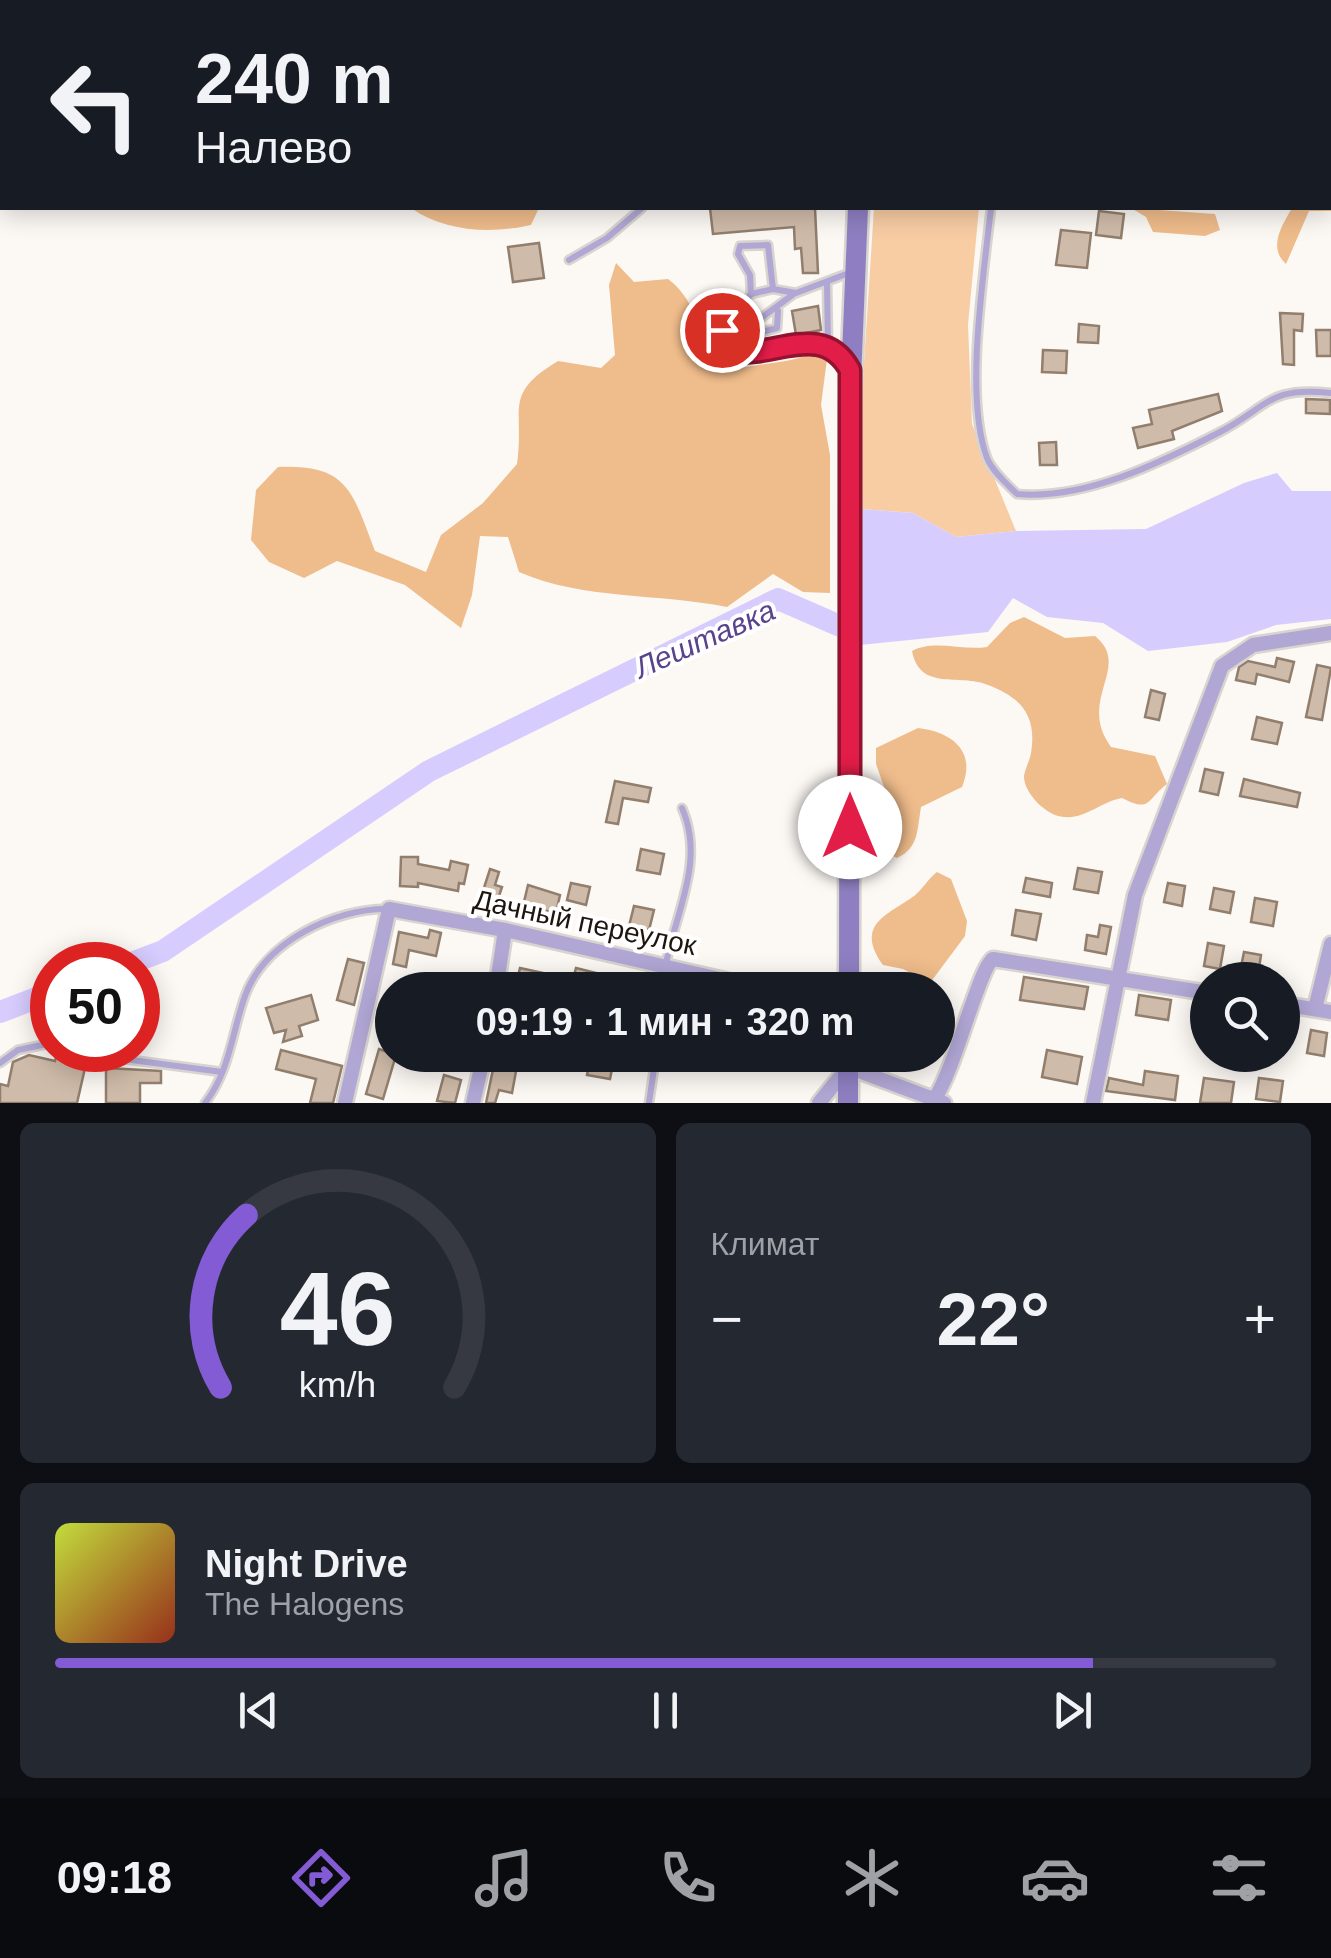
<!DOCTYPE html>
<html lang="ru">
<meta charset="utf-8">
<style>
:root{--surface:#171b24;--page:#242831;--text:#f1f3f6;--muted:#9ea1a6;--line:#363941;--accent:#825bd5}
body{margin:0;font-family:Helvetica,sans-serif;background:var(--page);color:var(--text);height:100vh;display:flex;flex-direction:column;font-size:38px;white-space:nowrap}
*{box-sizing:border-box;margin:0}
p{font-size:32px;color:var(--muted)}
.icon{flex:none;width:55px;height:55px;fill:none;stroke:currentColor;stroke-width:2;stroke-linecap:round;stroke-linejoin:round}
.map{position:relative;height:1103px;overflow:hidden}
.side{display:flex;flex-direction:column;gap:20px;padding:20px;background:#0d0f14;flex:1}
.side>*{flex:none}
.hud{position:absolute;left:0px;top:0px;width:1332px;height:210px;box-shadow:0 5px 25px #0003;background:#171b24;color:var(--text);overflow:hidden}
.buttons{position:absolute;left:1190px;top:962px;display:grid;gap:20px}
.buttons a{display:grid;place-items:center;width:110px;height:110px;border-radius:50%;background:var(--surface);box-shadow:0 5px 25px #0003;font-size:50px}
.speed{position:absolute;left:30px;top:942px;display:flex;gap:20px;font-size:50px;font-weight:700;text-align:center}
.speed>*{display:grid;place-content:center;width:130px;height:130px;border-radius:50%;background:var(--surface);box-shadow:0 5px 25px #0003;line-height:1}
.speed .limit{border:15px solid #d22;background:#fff;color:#111}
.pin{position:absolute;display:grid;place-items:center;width:85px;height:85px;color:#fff;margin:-42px;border:5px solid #fff;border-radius:50%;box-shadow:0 2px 10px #0007}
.me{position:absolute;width:110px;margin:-55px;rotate:0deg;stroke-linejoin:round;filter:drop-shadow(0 0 8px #0008)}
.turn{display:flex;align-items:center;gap:35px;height:210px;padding:0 30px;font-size:45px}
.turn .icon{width:130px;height:130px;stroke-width:2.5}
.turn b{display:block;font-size:70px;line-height:85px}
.big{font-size:75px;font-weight:600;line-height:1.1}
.side .tile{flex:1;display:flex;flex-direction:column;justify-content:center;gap:15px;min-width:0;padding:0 35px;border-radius:15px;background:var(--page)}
.side .dial{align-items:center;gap:0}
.dial svg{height:260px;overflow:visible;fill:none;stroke:var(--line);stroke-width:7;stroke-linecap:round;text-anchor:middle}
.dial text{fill:var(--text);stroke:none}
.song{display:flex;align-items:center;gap:30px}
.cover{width:120px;height:120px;border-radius:15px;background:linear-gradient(135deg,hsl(70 70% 55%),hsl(10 70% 35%))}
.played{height:10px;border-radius:5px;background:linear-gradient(90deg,var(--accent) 85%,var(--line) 85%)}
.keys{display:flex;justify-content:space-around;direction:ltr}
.heat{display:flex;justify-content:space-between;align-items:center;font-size:55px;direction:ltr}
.side .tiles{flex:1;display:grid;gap:20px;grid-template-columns:1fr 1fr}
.tile:last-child{grid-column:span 2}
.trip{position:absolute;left:375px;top:972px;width:580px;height:100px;border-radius:50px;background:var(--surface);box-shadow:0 5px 25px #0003;font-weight:600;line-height:100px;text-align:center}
.tab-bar{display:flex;height:160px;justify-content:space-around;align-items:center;background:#090b0e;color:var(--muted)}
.tab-bar .icon{width:70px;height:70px}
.tab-bar .selected{color:var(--accent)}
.tab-bar b{font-size:45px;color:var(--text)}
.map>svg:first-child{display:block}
.green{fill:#f8cda4}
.forest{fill:#efbc8b}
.water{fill:#d6ccfe}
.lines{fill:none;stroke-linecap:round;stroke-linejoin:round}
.river{stroke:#d6ccfe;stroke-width:22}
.building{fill:#cfbba9;stroke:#917e6d;stroke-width:2.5}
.lane-casing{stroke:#d8d4cf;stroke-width:11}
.street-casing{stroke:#d8d4cf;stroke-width:19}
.secondary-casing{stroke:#d8d4cf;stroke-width:25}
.lane{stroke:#b1a7d5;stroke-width:6}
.street{stroke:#b1a7d5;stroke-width:14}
.secondary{stroke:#8f7fc2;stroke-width:20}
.route-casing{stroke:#92132f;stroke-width:25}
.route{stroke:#e11d48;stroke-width:18}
.labels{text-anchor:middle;stroke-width:8;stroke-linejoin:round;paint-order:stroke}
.street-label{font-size:28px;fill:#1d160f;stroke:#fff}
.water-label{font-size:30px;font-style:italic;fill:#59438c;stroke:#fff}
</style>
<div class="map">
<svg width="1331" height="1103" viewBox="0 0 1331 1103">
<rect width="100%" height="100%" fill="#fcf8f4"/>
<polygon class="green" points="874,208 979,208 968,325 972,424 1016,531 956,537 913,513 862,509 862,394"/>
<g class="forest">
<path d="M1330 45 1331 211H1309L1286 264C1267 247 1283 224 1292 208H1330Z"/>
<path d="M411 208H538V210L531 225C491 234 445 232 411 208Z"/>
<polygon points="1131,208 1215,214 1220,230 1205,236 1153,232 1146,217"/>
<path d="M616 263 634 282 668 279C700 302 699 346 731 370 759 363 790 364 815 352L827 359 821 405 830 455V593L803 592 773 574 727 607C658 593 583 600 519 572L508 537 480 536 472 595 461 628 405 585 337 561 304 578 269 562 251 540 256 490 278 467C349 464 352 492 375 551L426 572 441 535 483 503 517 464C525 407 502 395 558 361L601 368 615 355 609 285Z"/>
<path d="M1024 617 1065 638 1095 636C1133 667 1076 699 1111 747L1155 756 1167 784C1146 800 1151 813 1122 798 1102 801 1086 819 1064 817 1047 816 1024 794 1024 776 1025 769 1030 760 1031 753 1037 716 1022 698 988 685 959 673 920 692 912 651 934 639 962 651 987 647L1010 623Z"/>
<path d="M918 728C951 732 977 750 962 787L921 807C917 830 919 848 897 858L883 851 878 836 891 807 876 764V748Z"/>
<path d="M937 872 951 879 967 921 965 936 930 983 903 969 883 965C854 924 888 915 914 896 922 890 928 879 937 872Z"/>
</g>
<polygon class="water" points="1277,473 1292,491 1331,491 1331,619 1276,625 1227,642 1148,651 1103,623 1047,617 1013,598 988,632 860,645 862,509 913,513 956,537 1016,531 1146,529 1244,483"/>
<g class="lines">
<g class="river">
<polyline points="126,965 163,951 429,771 778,599 840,626 870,624"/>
<polyline points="0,1012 52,992"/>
</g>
</g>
<g class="building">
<polygon points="710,208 815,208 818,273 803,273 801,248 795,249 794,227 713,234"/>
<polygon points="1099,211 1124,214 1121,238 1096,235"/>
<polygon points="1061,230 1091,233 1087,268 1056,265"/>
<polygon points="539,243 544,278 513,282 508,247"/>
<polygon points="818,306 821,330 796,335 792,311"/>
<polygon points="1280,313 1303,314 1302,331 1294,330 1294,365 1283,364"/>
<polygon points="1079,324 1099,326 1098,343 1078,342"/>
<polygon points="1316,330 1331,330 1331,356 1317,356"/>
<polygon points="1043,350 1067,351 1066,373 1042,372"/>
<polygon points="1218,394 1222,411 1172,431 1174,439 1138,448 1133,428 1152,424 1149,410"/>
<polygon points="1306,399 1330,400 1330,414 1306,413"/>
<polygon points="1056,442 1057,465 1040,465 1039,443"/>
<polygon points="1277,658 1294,662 1289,682 1257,674 1255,684 1236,680 1239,667 1248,661 1275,667"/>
<polygon points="1317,665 1331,668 1322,720 1306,717"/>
<polygon points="1151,690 1165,694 1159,720 1145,717"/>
<polygon points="1257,717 1282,723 1277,744 1252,739"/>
<polygon points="1205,769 1223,773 1218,795 1200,791"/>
<polygon points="1244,779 1300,793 1297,807 1240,796"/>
<polygon points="615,781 651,788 648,802 623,798 618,824 606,822"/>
<polygon points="641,849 664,854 660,874 637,870"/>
<polygon points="401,857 418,857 418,864 449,870 451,861 468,865 464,884 459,883 458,891 418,883 418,887 400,886"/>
<polygon points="1078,868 1102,872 1098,893 1074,889"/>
<polygon points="490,869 499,872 495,885 502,887 498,899 482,894"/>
<polygon points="1026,878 1052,883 1050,897 1023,892"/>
<polygon points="571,883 590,887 586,905 567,900"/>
<polygon points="1168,883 1185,886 1182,906 1164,902"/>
<polygon points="528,885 560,895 556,913 523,906"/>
<polygon points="1214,888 1234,892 1230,913 1210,909"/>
<polygon points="1255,898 1277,902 1273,926 1251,922"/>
<polygon points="634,906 654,910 649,930 629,926"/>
<polygon points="1016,910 1041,914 1036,940 1012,935"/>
<polygon points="1100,925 1111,927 1106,954 1085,950 1087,935 1098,937"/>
<polygon points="430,930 441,933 436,956 409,950 406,967 393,964 399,932 428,938"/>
<polygon points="1208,943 1224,946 1220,969 1204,966"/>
<polygon points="1244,952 1261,955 1258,975 1240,972"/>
<polygon points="348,959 364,963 354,1005 337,1000"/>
<polygon points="520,968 543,973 540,990 515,988"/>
<polygon points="576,968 648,986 647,990 570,990"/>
<polygon points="1024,977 1088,987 1084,1009 1020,1000"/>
<polygon points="311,995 318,1020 299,1026 302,1036 283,1042 286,1030 274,1033 266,1008"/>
<polygon points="1139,995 1171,1000 1168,1020 1136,1015"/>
<polygon points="1311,1030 1327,1033 1324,1056 1307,1053"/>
<polygon points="379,1049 396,1055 383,1099 366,1094"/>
<polygon points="58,1050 85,1050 88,1055 77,1103 0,1103 0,1084 8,1086 13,1062 29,1055 55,1061"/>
<polygon points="281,1050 342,1066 333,1103 310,1103 316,1079 276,1069"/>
<polygon points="1047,1050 1082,1057 1077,1084 1042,1077"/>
<polygon points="496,1055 519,1055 512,1093 499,1090 495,1103 486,1103"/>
<polygon points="591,1055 614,1059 610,1079 587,1075"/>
<polygon points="106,1068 161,1071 161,1083 140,1083 140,1103 106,1103"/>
<polygon points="1145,1071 1178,1076 1175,1100 1106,1091 1109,1078 1143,1085"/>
<polygon points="444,1075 461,1080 455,1103 437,1101"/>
<polygon points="1204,1078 1234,1082 1231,1103 1200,1103"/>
<polygon points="1259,1078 1283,1081 1280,1102 1256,1099"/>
</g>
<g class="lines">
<defs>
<g id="lane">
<polyline points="613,0 614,2"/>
<polyline points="996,0 997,2"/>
<path d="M991 208C984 274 964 396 987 458 992 471 1007 484 1017 494 1085 500 1160 463 1220 432 1269 406 1269 386 1331 393"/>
<polyline points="569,260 607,238 642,208"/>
<polyline points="827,282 828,346"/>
<polyline points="751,294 773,289"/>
<polyline points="723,329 761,318 795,293"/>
<polyline points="724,342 777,328 778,311"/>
<path d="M846 361C824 323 766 356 733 352L724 342 721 330 751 294 750 275 738 254 740 246 768 245 773 289 796 293 849 273"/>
<polyline points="855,985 877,990"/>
<path d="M663 990C665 927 709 870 682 808"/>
<polyline points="677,990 693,977"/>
<polyline points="92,1050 124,1059 222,1072"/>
<polyline points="0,1063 18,1050 52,1043"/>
<path d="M205 1103C230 1071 232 1032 245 996 264 942 335 908 388 909"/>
<polyline points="649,1103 656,1055"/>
</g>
<g id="street">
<polyline points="496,990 505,930"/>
<polyline points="1282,1004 1331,1012"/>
<polyline points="1315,1009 1331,944"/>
<path d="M935 1098C955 1069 979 968 993 959L1208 993"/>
<polyline points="345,1103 389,909 505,930 768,990"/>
<polyline points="473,1103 484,1055"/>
<polyline points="819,1103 848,1067 944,1103"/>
<polyline points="1093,1103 1135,895 1222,666 1253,645 1331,633"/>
</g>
<g id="secondary">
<polyline points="877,2 878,0"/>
<polyline points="849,990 850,404 858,208"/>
<polyline points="848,1103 848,1055"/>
</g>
</defs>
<use href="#lane" class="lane-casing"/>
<use href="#street" class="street-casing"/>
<use href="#secondary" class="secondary-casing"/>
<use href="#lane" class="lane"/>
<use href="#street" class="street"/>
<use href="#secondary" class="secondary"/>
</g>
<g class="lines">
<defs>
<path id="route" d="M722 330 724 342 733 352C776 357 823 321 850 370V827"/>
</defs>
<use href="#route" class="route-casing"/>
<use href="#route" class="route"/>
</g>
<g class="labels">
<g class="street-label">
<text transform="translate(585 922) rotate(12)" y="10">Дачный переулок</text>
</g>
<g class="water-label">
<text transform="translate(705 639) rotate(-24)" y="10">Лештавка</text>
</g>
</g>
</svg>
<div class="buttons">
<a><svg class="icon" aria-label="search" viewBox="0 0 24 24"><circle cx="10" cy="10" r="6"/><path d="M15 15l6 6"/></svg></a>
</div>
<div class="speed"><div class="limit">50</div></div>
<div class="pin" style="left:722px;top:330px;background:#d93025"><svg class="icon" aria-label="arrive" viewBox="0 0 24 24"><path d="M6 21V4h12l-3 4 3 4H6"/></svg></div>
<svg class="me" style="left:850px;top:827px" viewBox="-20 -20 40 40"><circle r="19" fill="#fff"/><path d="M0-13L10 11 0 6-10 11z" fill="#e11d48"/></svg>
<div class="trip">09:19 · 1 мин · 320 m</div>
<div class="hud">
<div class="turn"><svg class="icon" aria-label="left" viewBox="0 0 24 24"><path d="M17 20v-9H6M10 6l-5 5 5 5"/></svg><div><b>240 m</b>Налево</div></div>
</div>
</div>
<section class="side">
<div class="tiles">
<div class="tile dial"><svg viewBox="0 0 100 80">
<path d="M14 69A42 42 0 1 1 86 69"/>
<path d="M14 69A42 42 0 0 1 22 16" stroke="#825bd5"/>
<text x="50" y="56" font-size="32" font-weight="700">46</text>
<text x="50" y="72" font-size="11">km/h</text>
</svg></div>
<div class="tile"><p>Климат</p>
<div class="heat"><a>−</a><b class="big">22°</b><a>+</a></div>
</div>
<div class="tile">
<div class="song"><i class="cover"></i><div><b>Night Drive</b><p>The Halogens</p></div></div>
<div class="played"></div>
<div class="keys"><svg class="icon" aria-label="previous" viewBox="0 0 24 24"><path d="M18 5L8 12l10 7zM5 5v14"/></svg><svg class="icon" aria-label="pause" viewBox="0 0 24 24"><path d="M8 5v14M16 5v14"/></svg><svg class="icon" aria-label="next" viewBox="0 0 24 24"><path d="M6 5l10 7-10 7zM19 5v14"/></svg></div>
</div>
</div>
</section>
<nav class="tab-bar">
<b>09:18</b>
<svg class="icon selected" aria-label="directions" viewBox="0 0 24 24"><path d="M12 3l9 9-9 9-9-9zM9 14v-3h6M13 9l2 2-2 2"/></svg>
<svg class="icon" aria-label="music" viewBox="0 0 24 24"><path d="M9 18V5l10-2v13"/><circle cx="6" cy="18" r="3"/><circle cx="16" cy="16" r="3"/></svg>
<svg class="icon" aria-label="phone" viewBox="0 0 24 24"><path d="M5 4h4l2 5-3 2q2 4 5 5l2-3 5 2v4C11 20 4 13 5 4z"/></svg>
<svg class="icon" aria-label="climate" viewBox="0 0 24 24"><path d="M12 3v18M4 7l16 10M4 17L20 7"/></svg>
<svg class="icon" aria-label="car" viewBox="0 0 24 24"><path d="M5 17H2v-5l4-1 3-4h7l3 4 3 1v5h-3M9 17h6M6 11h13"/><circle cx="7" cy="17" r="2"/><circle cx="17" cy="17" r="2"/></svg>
<svg class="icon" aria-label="filters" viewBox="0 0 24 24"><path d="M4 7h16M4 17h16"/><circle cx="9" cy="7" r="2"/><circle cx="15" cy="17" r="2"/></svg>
</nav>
